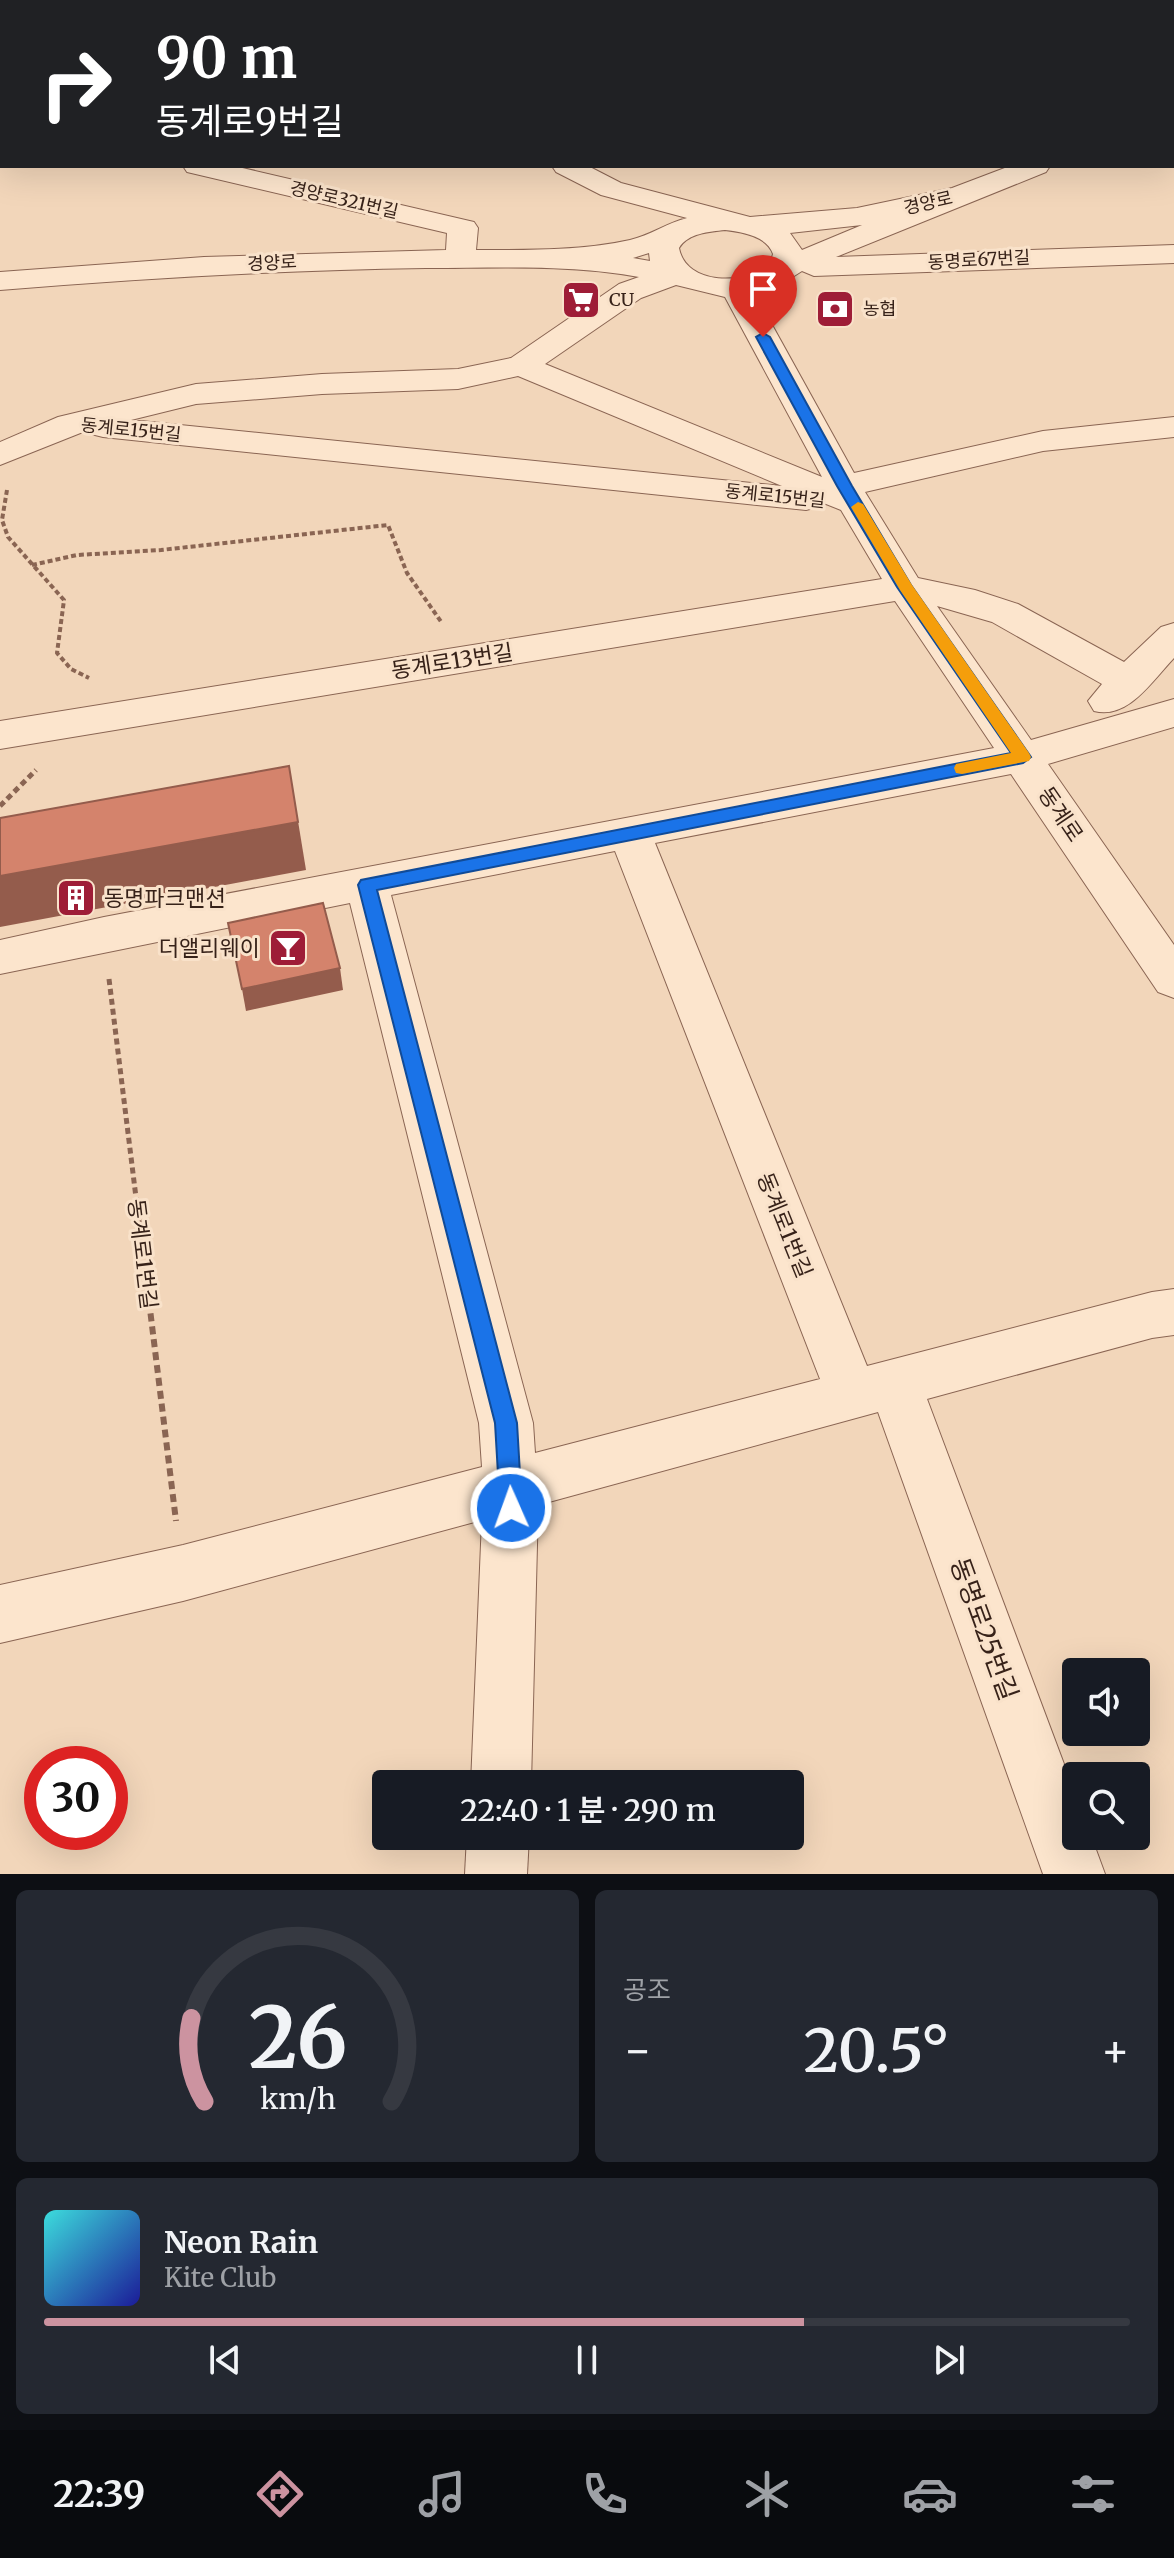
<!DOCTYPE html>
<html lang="ko">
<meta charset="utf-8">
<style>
:root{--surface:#171b24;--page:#242831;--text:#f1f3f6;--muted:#9ea1a6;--line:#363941;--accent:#cc93a0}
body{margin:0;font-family:Merriweather,"Noto Sans KR",serif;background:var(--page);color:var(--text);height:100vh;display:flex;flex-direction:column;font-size:30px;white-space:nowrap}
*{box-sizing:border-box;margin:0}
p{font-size:26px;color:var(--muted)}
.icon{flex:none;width:44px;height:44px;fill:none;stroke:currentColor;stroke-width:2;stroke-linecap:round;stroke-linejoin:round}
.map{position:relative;height:1874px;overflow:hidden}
.details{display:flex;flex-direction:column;gap:16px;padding:16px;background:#0d0f14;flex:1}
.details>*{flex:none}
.guide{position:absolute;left:0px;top:0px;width:1174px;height:168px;box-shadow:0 8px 32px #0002;background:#202124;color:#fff;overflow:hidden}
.controls{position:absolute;left:1062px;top:1658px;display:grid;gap:16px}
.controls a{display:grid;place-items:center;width:88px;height:88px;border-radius:8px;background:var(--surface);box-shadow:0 8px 32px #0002;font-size:40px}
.speed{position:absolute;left:24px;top:1746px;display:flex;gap:16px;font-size:40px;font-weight:700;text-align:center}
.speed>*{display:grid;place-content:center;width:104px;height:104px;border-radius:50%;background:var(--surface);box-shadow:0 8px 32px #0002;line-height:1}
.speed .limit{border:12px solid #d22;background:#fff;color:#111}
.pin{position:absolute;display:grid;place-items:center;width:68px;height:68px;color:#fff;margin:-82px -34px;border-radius:50% 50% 50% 0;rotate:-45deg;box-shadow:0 0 8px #0007}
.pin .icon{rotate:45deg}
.me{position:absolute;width:88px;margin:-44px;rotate:358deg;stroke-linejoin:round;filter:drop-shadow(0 0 6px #0008)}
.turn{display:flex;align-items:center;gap:28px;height:168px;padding:0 24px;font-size:36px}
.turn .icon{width:104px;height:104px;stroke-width:2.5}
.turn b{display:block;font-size:56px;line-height:68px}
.big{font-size:60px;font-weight:600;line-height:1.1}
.details .widget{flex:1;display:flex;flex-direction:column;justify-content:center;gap:12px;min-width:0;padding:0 28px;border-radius:12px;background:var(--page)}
.details .dial{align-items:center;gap:0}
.dial svg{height:208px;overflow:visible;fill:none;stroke:var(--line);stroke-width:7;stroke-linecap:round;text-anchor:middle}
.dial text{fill:var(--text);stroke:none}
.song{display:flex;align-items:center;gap:24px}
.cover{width:96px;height:96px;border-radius:12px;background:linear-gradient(135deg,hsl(180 70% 55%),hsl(240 70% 35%))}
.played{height:8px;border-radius:4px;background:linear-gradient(90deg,var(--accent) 70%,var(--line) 70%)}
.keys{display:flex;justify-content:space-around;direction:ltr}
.heat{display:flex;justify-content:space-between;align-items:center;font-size:44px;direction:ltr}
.details .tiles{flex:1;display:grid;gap:16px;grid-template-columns:1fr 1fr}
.widget:last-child{grid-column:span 2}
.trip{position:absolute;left:372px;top:1770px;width:432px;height:80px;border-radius:8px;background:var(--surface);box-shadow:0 8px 32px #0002;font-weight:600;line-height:80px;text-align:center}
.tab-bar{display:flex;height:128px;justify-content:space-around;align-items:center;background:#090b0e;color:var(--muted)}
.tab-bar .icon{width:56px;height:56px}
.tab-bar .on{color:var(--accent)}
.tab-bar b{font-size:36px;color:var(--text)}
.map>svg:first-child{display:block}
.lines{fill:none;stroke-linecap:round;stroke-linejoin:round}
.minor-casing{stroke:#8a6553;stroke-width:2}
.path-far2{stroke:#8a6553;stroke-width:4;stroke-dasharray:5 3;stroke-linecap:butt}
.path-far1{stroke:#8a6553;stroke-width:5;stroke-dasharray:6 4;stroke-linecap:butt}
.path{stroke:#8a6553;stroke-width:6;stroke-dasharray:8 5;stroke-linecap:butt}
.minor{fill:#fce5cd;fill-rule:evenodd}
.wall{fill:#b6715d}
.shaded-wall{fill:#945c4c}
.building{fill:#d4836c;stroke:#945c4c;stroke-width:2}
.route{fill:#1a73e8;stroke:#114b97;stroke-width:2}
.slow{fill:#f59e0b}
.labels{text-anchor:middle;stroke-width:6;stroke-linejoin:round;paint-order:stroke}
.far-street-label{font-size:18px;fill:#372219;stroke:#f9e2ca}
.far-poi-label{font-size:18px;fill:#372219;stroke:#f9e2ca;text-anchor:start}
.street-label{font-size:22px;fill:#372219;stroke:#f9e2ca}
.poi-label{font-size:22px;fill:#372219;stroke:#f9e2ca;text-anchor:start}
.near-street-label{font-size:26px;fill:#372219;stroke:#f9e2ca}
</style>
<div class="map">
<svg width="1174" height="1874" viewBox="0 0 1174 1874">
<rect width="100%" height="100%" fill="#f2d6ba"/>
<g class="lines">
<defs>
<g id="minor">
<polygon points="227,0 255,0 257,2 229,2"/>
<rect x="0" y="103" width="2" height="17"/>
<rect x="0" y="143" width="2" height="18"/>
<path d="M183 166H234L474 222 478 228 476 250C527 250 580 251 630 240 651 235 667 223 687 218L601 195 556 172 552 166H588L621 183 750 217 857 208 952 188 1010 166H1050L1046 172 836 257 1174 245V263L814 276 802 271 780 285 755 294 854 473 1043 431 1174 417V437L1043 451 865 492 918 578 975 590 1018 604 1124 662 1161 627 1174 623V658C1152 681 1128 720 1094 711L1088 701 1102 684 992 622 937 606 1031 740 1174 699V727L1048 764 1174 945V998L1158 992 1011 774 655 843 867 1366 1152 1292 1174 1289V1335L1152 1338 927 1399 1076 1796V1836H1091L1105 1874H1043L878 1412 538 1505 531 1784H471L482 1520 183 1601 0 1643V1585L183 1545 482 1467 479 1423 350 903 0 974V940L104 917 994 748 895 601 0 749V721L882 579 841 510 821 502 818 507 806 510 103 437 91 434 88 430 0 465V442L58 417 196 384 322 374 458 369 511 358 619 284 639 277C570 264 497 268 426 268 284 270 142 278 0 290V272L204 257 446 250 447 233 187 172ZM862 225 802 250 790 233ZM725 230C742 232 767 236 773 254L770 264C746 285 686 286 679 248 688 233 709 232 725 230ZM649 253 650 261 633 258ZM676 285 725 297 822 477 545 364 641 298ZM518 376 782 486 131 420 196 404 322 394 458 389ZM615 851 820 1379 535 1453 533 1423 391 895Z"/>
<polygon points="467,1836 529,1836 527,1874 465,1874"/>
</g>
</defs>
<use href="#minor" class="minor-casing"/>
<g class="path-far2">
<polyline points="7,490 2,520 8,537 64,600 57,653 71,669 89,678"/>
<polyline points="32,565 77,555 161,550 388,525 407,573 442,623"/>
</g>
<g class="path-far1">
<polyline points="0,806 36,770"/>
<polyline points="109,979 141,1238"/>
</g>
<polyline class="path" points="141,1236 176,1521"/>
<use href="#minor" class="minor"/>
</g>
<g class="wall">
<rect x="496" y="0" width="163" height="2"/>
<polygon points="1081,0 1157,0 1153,2 1080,2"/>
</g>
<g class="shaded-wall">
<polygon points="1049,0 1075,0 1074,2 1046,2"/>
<polygon points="1120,0 1157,0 1153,2 1119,2"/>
<polygon points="289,766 306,870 0,927 0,876"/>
<polygon points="340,968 343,990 246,1011 242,989"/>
</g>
<g class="building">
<polygon points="599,0 658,0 654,2 604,2"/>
<polygon points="978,0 1049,0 1046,2 975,2"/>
<polygon points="289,766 298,822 0,876 0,818"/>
<polygon points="323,903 340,968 242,989 228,923"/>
</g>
<polygon class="route" points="763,333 770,337 852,486 911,585 1031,757 1023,763 377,890 517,1423 522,1508 519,1516 511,1519 503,1516 500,1508 495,1423 358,885 361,880 1011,753 897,587 837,486 756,337"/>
<polygon class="slow" points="858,502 863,504 912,585 1029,753 1031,757 1029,761 962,774 956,773 954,768 956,764 1011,753 900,590 851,507"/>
<defs>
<symbol id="supermarket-square" viewBox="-11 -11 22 22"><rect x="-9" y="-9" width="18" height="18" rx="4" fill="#9e1d37" stroke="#f9e2ca"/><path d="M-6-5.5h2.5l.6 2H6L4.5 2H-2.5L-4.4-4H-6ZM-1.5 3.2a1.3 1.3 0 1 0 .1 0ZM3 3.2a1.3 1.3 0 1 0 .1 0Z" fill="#fff"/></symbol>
<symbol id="bank-square" viewBox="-11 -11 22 22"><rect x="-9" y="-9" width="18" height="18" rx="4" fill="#9e1d37" stroke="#f9e2ca"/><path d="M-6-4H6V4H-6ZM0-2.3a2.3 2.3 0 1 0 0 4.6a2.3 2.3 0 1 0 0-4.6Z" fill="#fff"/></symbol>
<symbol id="building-square" viewBox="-11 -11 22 22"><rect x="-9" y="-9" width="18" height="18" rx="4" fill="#9e1d37" stroke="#f9e2ca"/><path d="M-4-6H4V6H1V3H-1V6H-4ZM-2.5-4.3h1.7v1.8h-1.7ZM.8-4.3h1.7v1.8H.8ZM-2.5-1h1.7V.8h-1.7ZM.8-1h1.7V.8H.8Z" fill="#fff"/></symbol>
<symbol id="bar-square" viewBox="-11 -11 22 22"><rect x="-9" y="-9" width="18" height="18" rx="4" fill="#9e1d37" stroke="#f9e2ca"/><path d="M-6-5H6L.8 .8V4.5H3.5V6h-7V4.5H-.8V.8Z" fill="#fff"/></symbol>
</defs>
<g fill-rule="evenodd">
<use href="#supermarket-square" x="559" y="278" width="44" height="44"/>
<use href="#bank-square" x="813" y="287" width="44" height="44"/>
<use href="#building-square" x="54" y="876" width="44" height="44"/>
<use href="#bar-square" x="266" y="926" width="44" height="44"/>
</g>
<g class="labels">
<g class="far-street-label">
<text transform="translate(344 200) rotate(13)" y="6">경양로321번길</text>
<text transform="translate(928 203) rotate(-13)" y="6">경양로</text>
<text transform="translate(979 260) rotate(-3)" y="6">동명로67번길</text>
<text transform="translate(272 263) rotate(-3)" y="6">경양로</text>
<text transform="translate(131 430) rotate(6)" y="6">동계로15번길</text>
<text transform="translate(775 496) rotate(6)" y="6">동계로15번길</text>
</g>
<g class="far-poi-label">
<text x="609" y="306">CU</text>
<text x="863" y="315">농협</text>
</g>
<g class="street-label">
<text transform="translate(452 661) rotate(-9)" y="8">동계로13번길</text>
<text transform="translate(1061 814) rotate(56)" y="8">동계로</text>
<text transform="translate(785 1225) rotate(68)" y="8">동계로1번길</text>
<text transform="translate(143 1254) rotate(83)" y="8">동계로1번길</text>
</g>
<g class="poi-label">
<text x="104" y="906">동명파크맨션</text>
<text x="260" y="956" text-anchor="end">더앨리웨이</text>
</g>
<g class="near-street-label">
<text transform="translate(984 1629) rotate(70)" y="9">동명로25번길</text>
</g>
</g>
</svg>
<div class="controls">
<a><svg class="icon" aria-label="sound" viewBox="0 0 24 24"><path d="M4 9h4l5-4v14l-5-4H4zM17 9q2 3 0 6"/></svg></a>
<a><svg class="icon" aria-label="search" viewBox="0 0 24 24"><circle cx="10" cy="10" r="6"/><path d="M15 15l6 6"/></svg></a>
</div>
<div class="speed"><div class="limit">30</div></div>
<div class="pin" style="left:763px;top:337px;background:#d93025"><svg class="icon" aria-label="arrive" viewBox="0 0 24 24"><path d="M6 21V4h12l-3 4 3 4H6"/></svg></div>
<svg class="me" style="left:511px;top:1508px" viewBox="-20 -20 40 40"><circle r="17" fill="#1a73e8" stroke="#fff" stroke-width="3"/><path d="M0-11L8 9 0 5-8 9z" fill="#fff"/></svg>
<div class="trip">22:40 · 1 분 · 290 m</div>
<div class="guide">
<div class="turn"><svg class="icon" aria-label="right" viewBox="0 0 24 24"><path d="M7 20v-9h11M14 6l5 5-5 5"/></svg><div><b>90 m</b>동계로9번길</div></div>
</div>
</div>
<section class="details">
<div class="tiles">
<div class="widget dial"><svg viewBox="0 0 100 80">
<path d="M14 69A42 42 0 1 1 86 69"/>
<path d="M14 69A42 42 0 0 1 9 37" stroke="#cc93a0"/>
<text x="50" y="56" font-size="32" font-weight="700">26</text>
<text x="50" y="72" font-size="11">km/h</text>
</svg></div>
<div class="widget"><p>공조</p>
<div class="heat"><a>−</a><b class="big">20.5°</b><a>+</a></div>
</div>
<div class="widget">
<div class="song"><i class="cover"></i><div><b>Neon Rain</b><p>Kite Club</p></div></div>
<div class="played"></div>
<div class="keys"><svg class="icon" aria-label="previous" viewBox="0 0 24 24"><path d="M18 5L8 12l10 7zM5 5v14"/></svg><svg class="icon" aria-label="pause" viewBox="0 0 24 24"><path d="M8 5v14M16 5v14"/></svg><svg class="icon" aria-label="next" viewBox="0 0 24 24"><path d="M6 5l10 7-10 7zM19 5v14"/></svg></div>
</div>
</div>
</section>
<nav class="tab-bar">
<b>22:39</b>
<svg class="icon on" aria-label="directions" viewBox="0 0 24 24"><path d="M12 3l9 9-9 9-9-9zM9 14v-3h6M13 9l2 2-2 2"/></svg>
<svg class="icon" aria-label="music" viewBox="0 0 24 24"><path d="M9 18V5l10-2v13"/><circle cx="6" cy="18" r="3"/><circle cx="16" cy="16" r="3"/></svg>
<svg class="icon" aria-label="phone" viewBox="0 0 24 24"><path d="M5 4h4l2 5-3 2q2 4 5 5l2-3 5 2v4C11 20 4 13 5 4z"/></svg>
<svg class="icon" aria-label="climate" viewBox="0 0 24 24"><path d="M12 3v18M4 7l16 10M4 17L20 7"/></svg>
<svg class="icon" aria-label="car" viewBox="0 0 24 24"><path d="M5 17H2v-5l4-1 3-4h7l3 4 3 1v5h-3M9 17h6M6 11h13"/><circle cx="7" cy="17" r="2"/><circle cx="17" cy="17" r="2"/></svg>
<svg class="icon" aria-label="filters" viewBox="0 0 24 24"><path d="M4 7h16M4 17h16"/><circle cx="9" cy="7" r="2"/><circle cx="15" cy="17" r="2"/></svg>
</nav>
